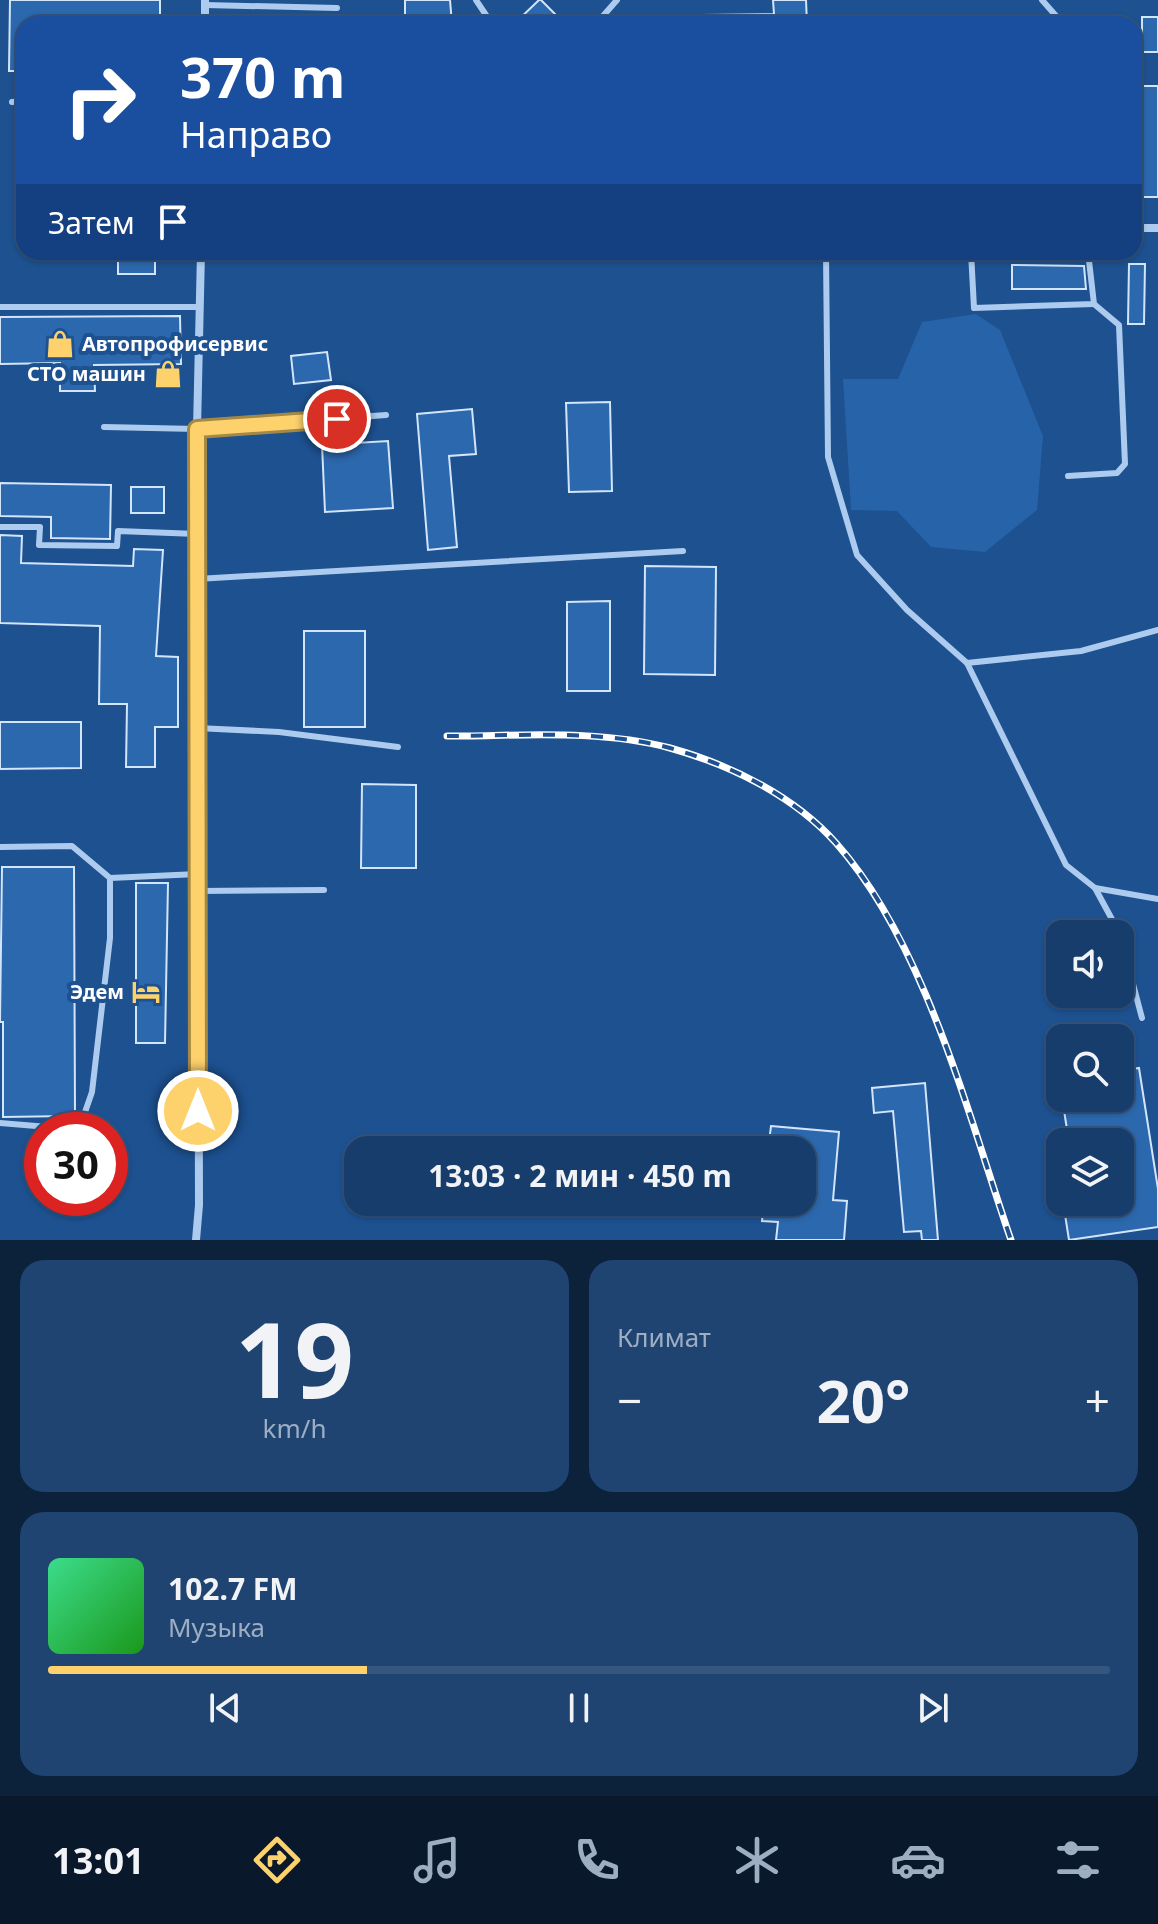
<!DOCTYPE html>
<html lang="ru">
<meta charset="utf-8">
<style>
:root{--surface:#163d6c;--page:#1f4472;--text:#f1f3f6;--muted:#9eaec2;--line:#35567f;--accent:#fdd16b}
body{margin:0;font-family:"Noto Sans",sans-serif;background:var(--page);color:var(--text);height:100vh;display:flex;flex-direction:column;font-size:30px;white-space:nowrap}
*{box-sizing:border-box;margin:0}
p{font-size:26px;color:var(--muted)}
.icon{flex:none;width:44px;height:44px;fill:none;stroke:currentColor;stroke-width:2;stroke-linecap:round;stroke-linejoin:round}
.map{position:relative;height:1240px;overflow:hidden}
.panel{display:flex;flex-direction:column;gap:20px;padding:20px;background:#0c223b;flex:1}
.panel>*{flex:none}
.hud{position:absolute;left:16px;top:16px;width:1126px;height:244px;border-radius:24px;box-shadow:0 2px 6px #0004,0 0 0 2px var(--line);background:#1a4fa0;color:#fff;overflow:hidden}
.buttons{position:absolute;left:1046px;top:920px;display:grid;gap:16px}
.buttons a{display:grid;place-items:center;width:88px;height:88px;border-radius:16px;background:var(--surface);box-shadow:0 2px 6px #0004,0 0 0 2px var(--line);font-size:40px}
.speed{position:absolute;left:24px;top:1112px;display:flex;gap:16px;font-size:40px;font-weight:700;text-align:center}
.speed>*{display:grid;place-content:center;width:104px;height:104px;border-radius:50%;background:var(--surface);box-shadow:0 2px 6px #0004,0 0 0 2px var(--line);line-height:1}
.speed .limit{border:12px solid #d22;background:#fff;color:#111}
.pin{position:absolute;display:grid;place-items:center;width:68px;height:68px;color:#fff;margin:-34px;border:4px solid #fff;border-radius:50%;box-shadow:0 2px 8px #0007}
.me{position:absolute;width:88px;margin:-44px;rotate:0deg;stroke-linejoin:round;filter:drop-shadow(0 0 6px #0008)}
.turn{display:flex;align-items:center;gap:28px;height:168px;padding:0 32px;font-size:36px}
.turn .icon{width:104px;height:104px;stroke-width:2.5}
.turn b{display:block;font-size:56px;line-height:68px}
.then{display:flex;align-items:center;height:76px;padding:0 32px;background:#0003;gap:16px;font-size:30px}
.big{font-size:60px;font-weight:700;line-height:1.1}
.panel .widget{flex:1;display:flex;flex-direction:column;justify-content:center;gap:12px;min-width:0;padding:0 28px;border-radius:24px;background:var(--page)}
.panel .dial{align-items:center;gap:0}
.dial b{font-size:104px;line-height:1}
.song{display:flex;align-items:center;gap:24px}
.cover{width:96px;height:96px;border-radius:12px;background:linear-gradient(135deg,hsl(150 70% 55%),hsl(120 70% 35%))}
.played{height:8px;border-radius:4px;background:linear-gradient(90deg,var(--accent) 30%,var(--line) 30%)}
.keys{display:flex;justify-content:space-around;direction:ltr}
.heat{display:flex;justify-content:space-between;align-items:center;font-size:44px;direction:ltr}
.panel .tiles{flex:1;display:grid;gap:20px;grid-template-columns:1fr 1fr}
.widget:last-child{grid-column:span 2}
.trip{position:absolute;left:344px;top:1136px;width:472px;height:80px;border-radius:24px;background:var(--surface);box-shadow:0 2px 6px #0004,0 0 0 2px var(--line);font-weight:700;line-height:80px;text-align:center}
.dock{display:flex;height:128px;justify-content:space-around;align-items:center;background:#09182b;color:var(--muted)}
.dock .icon{width:56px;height:56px}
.dock .current{color:var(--accent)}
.dock b{font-size:36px;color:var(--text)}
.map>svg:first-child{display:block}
.green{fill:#2663a9}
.building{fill:#2c68ae;stroke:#d3e5fa;stroke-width:2}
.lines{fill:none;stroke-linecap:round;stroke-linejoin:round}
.service{stroke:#adcbee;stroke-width:6}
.minor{stroke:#adcbee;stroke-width:8}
.rail-casing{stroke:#fff;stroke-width:7}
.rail{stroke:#1d5190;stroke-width:4;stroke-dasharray:12;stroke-linecap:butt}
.route-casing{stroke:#a48846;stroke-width:20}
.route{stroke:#fdd16b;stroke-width:14}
.labels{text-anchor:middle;stroke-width:8;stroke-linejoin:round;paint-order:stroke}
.poi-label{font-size:20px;font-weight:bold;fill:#fff;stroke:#1d5190;text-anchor:end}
</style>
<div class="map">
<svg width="1158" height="1240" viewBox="0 0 1158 1240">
<rect width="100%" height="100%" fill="#1d5190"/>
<polygon class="green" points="976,314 1000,330 1043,436 1037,510 985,552 931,547 897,511 851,510 843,379 898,379 922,322"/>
<g class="building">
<polygon points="10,0 160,0 160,24 24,24 24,71 9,71"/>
<polygon points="405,0 450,0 452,24 405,24"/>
<polygon points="539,0 541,0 565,24 514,24"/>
<polygon points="773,0 806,0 807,24 702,24 702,15 774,14"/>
<rect x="1142" y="17" width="16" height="35"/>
<rect x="1134" y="86" width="24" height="111"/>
<rect x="118" y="252" width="37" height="22"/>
<polygon points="1129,264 1145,264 1144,324 1128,324"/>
<polygon points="1012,265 1084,266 1086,289 1012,289"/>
<polygon points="180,316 181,364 94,365 95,391 60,391 60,363 0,364 0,317"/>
<polygon points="327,352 331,380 294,384 291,356"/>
<polygon points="610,402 612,491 569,492 566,403"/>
<polygon points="472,409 476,454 449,456 457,547 428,550 417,414"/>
<polygon points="388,441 393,508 325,512 322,445"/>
<polygon points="0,483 111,485 110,539 51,538 51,517 0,516"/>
<rect x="131" y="487" width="33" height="26"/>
<polygon points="0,535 22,536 21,563 133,566 134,549 163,550 156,656 178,657 178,727 155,727 155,767 126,767 127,704 99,704 100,626 0,623"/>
<polygon points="645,566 716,567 715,675 644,674"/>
<polygon points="610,601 610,691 567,691 567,602"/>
<rect x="304" y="631" width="61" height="96"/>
<polygon points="0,722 81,722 81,768 0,769"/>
<polygon points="362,784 416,785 416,868 361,868"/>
<polygon points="2,867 74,867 75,1113 69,1116 3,1117 3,1022 0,1022"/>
<polygon points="136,883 168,883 165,1043 136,1043"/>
<polygon points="1139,1068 1158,1189 1158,1227 1069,1240 1063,1202 1120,1202 1120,1142 1069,1142 1062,1098 1120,1098 1120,1071"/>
<polygon points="925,1083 938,1240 922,1240 921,1231 904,1232 893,1111 874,1113 872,1088"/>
<polygon points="771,1126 839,1132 833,1200 847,1201 844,1240 776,1240 778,1222 762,1221 764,1202 802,1202 802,1150 768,1150"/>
</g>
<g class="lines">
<g class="service">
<polyline points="476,0 492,24"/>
<polyline points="1042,0 1057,17 1057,24"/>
<polyline points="205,5 337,8"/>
<polyline points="596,24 617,0"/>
<polyline points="12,102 24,101"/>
<polyline points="826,252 828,457 857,555 907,610 967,663 1066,865 1095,888 1120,934"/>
<polyline points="971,252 974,308 1094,304 1088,252"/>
<polyline points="0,307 200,307"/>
<polyline points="104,427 197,429 386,415"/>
<polyline points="1068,476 1117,473 1125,464 1119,325 1094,304"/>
<polyline points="0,527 40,527 39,545 117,546 118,531 197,534"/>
<polyline points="197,579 683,551"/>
<polyline points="967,663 1081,651 1158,630"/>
<polyline points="197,728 279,732 398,747"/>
<polyline points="0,847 72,846 110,878"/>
<polyline points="1095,888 1158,899"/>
<polyline points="198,891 324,890"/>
<polyline points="1120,935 1142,1018"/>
<polyline points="0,1123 60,1128 84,1115 92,1092 110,938 110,878 198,874"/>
</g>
<g class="minor">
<polyline points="205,24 205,0"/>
<polyline points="1134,228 1158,228"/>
<polyline points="196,1240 199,1205 197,429 201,252"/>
</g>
<defs>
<path id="rail" d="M447 736C520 736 599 729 670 748 731 765 794 796 836 843 925 943 968 1115 1011 1240"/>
</defs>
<use href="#rail" class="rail-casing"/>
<use href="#rail" class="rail"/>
</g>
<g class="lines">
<defs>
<polyline id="route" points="198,1111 197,429 337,419"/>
</defs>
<use href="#route" class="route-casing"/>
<use href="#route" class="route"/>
</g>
<defs>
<symbol id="shop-bare" viewBox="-9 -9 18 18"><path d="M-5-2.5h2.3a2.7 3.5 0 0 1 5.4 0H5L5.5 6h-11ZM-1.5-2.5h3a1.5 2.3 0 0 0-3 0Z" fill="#fdd16b" stroke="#1d5190" stroke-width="2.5" paint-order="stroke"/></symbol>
<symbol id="hotel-bare" viewBox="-9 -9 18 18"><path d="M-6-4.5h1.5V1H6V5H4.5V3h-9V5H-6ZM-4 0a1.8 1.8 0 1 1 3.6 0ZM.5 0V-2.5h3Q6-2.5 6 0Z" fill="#fdd16b" stroke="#1d5190" stroke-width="2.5" paint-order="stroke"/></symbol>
</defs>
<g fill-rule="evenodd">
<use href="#shop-bare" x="40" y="324" width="40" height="40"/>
<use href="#shop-bare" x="148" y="354" width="40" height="40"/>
<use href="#hotel-bare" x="126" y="972" width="40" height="40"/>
</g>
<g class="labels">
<g class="poi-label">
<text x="82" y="351" text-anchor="start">Автопрофисервис</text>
<text x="146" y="381">СТО машин</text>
<text x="124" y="999">Эдем</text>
</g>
</g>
</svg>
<div class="buttons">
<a><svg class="icon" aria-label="sound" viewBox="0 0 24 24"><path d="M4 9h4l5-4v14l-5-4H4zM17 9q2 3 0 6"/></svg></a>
<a><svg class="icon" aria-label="search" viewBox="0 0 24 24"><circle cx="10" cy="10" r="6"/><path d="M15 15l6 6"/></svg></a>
<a><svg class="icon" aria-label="layers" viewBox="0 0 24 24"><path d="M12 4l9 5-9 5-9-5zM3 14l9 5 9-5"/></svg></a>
</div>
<div class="speed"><div class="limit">30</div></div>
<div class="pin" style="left:337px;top:419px;background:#d93025"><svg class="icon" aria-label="arrive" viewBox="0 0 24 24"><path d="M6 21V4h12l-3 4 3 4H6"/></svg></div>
<svg class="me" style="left:198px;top:1111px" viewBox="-20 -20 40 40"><circle r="17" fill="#fdd16b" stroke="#fff" stroke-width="3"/><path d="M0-11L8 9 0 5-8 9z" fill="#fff"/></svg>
<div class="trip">13:03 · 2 мин · 450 m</div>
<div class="hud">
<div class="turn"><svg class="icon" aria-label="right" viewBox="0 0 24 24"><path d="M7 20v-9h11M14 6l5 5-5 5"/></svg><div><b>370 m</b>Направо</div></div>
<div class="then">Затем<svg class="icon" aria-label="arrive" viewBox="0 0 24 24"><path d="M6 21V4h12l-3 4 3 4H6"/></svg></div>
</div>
</div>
<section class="panel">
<div class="tiles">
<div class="widget dial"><b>19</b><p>km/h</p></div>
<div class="widget"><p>Климат</p>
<div class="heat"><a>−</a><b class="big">20°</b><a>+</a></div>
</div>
<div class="widget">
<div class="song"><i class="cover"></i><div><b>102.7 FM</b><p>Музыка</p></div></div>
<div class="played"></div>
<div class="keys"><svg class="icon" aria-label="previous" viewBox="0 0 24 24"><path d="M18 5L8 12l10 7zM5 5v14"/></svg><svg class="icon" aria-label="pause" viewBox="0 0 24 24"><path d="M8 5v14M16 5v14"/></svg><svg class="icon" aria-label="next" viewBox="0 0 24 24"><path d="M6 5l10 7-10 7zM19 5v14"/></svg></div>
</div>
</div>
</section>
<nav class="dock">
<b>13:01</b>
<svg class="icon current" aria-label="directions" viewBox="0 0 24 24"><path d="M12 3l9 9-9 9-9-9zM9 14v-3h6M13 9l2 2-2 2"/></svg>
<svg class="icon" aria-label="music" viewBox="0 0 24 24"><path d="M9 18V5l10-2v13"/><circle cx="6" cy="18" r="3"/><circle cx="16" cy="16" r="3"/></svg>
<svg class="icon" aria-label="phone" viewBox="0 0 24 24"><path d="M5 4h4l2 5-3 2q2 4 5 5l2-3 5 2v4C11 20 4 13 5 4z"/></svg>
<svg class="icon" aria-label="climate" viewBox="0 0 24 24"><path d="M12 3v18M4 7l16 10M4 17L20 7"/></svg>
<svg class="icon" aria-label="car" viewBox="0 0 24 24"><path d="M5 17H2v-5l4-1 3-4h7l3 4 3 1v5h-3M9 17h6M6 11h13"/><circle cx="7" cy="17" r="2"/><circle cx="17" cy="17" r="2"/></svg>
<svg class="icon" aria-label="filters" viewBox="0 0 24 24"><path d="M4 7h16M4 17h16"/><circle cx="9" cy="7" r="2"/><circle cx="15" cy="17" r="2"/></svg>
</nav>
